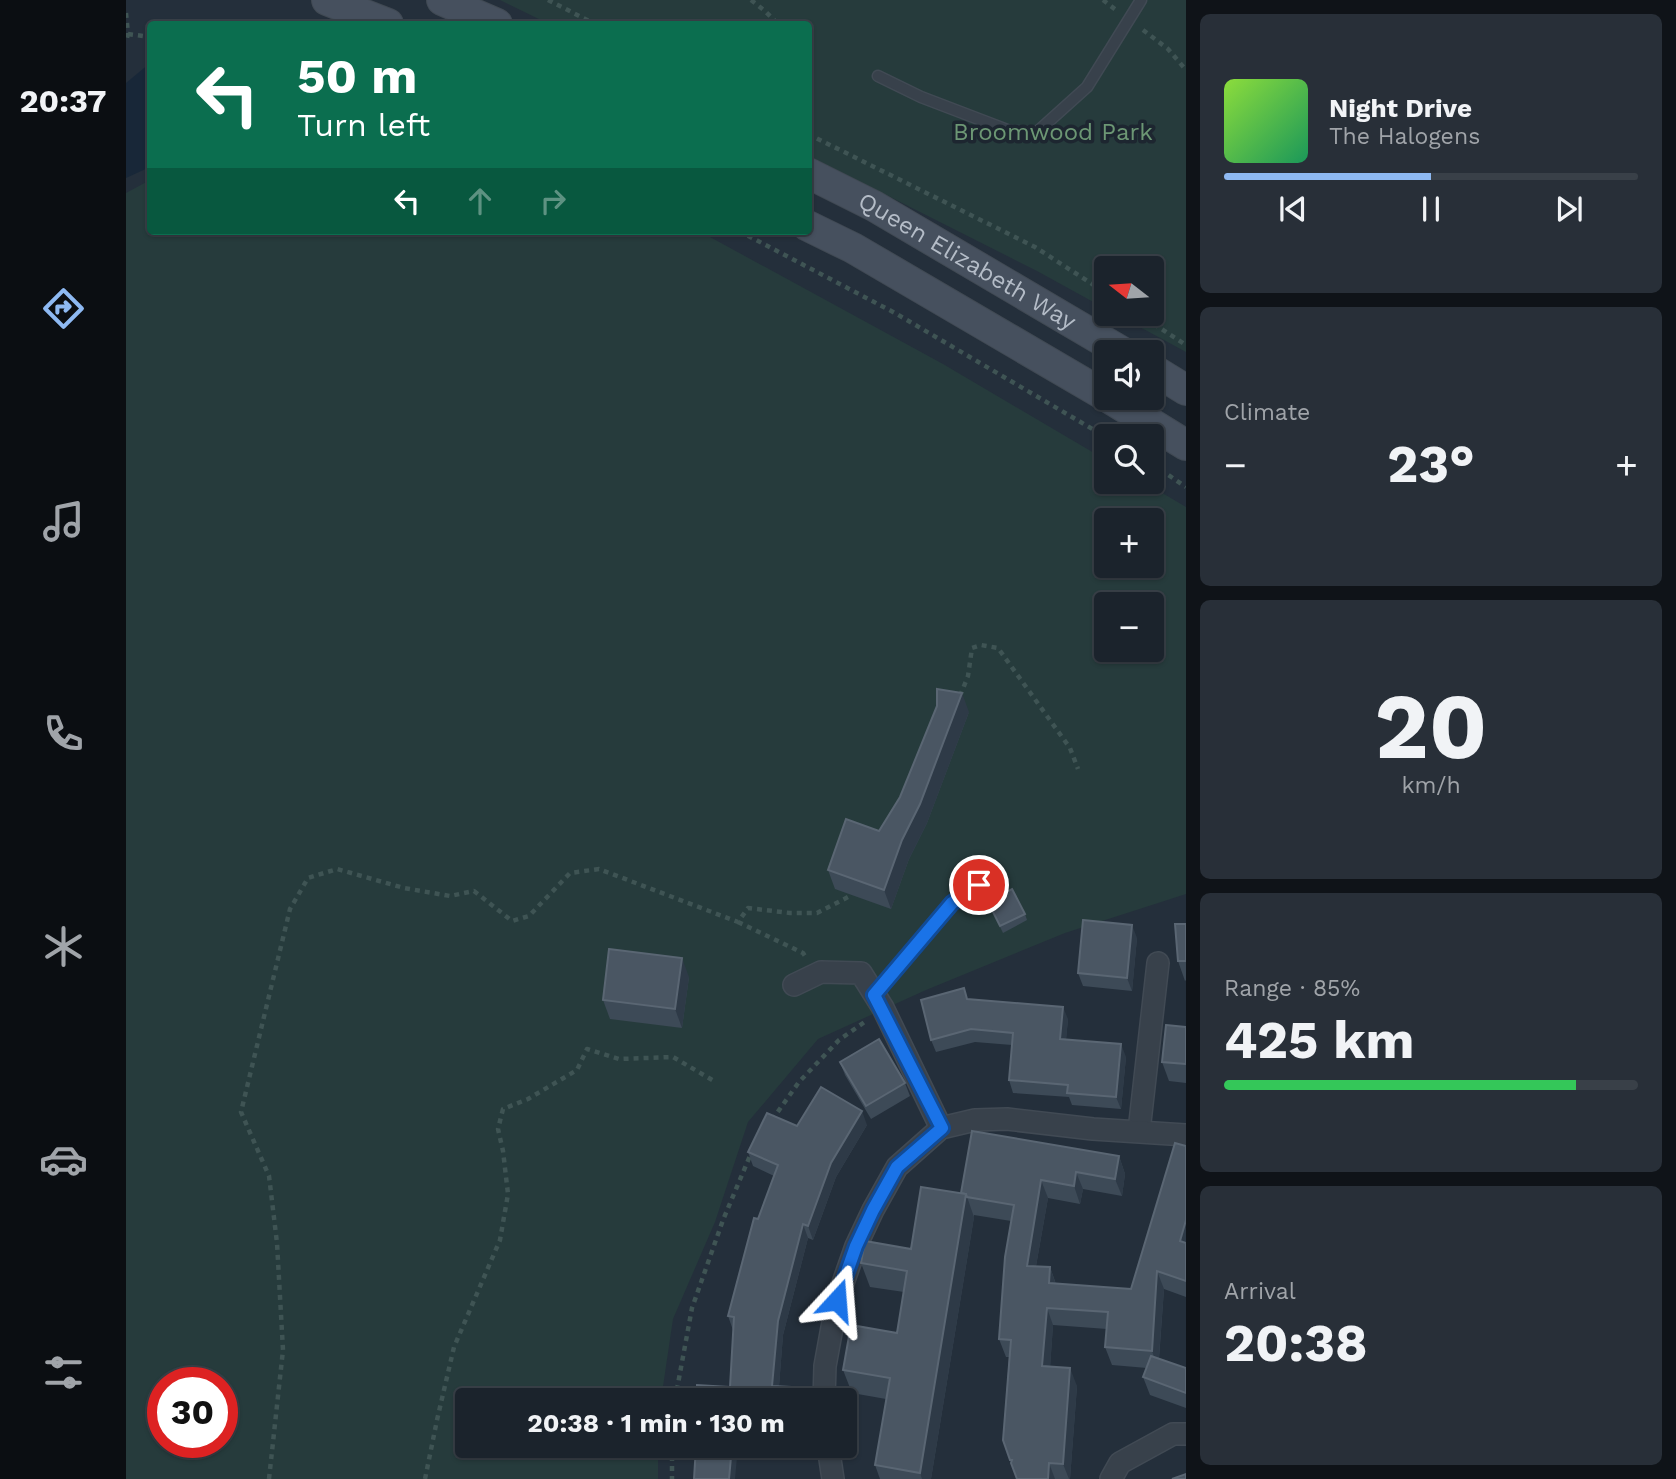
<!DOCTYPE html>
<meta charset="utf-8">
<style>
:root{--surface:#1b232c;--page:#282f38;--text:#f1f3f6;--muted:#a0a4a9;--line:#394048;--accent:#8eb9f2}
body{margin:0;font-family:"Work Sans",sans-serif;background:var(--page);color:var(--text);height:100vh;display:flex;flex-direction:column;font-size:26px;white-space:nowrap}
*{box-sizing:border-box;margin:0}
p{font-size:23px;color:var(--muted)}
.icon{flex:none;width:38px;height:38px;fill:none;stroke:currentColor;stroke-width:2;stroke-linecap:round;stroke-linejoin:round}
.map{position:relative;flex:1;overflow:hidden}
.drawer{display:flex;flex-direction:column;gap:14px;padding:14px;background:#0f1318;width:490px}
.drawer>*{flex:none}
.top-card{position:absolute;left:21px;top:21px;width:665px;height:214px;border-radius:7px;box-shadow:0 2px 5px #0004,0 0 0 2px var(--line);background:#0b6e4f;color:#fff;overflow:hidden}
.needle{width:46px;rotate:287deg}
.tools{position:absolute;left:968px;top:256px;display:grid;gap:14px}
.tools a{display:grid;place-items:center;width:70px;height:70px;border-radius:7px;background:var(--surface);box-shadow:0 2px 5px #0004,0 0 0 2px var(--line);font-size:35px}
.speed{position:absolute;left:21px;top:1367px;display:flex;gap:14px;font-size:35px;font-weight:700;text-align:center}
.speed>*{display:grid;place-content:center;width:91px;height:91px;border-radius:50%;background:var(--surface);box-shadow:0 2px 5px #0004,0 0 0 2px var(--line);line-height:1}
.speed .limit{border:10px solid #d22;background:#fff;color:#111}
.pin{position:absolute;display:grid;place-items:center;width:60px;height:60px;color:#fff;margin:-30px;border:4px solid #fff;border-radius:50%;box-shadow:0 2px 7px #0007}
.me{position:absolute;width:77px;margin:-38px;rotate:19deg;stroke-linejoin:round;filter:drop-shadow(0 0 5px #0008)}
.turn{display:flex;align-items:center;gap:24px;height:147px;padding:0 35px;font-size:32px}
.turn .icon{width:91px;height:91px;stroke-width:2.5}
.turn b{display:block;font-size:49px;line-height:60px}
.lanes{display:flex;align-items:center;height:66px;padding:0 35px;background:#0003;justify-content:center;gap:35px;direction:ltr}
.lanes .off{opacity:.35}
.big{font-size:52px;font-weight:700;line-height:1.1}
.drawer .tile{flex:1;display:flex;flex-direction:column;justify-content:center;gap:10px;min-width:0;padding:0 24px;border-radius:10px;background:var(--page)}
.drawer .dial{align-items:center;gap:0}
.dial b{font-size:91px;line-height:1}
.song{display:flex;align-items:center;gap:21px}
.cover{width:84px;height:84px;border-radius:10px;background:linear-gradient(135deg,hsl(90 70% 55%),hsl(150 70% 35%))}
.played{height:7px;border-radius:4px;background:linear-gradient(90deg,var(--accent) 50%,var(--line) 50%)}
.keys{display:flex;justify-content:space-around;direction:ltr}
.heat{display:flex;justify-content:space-between;align-items:center;font-size:38px;direction:ltr}
.charge{height:10px;border-radius:5px;background:linear-gradient(90deg,#34c759 85%,var(--line) 0)}
.trip{position:absolute;left:329px;top:1388px;width:402px;height:70px;border-radius:7px;background:var(--surface);box-shadow:0 2px 5px #0004,0 0 0 2px var(--line);font-weight:700;line-height:70px;text-align:center}
main{display:flex;flex:1;min-height:0}
.tabs{display:flex;flex-direction:column;width:126px;justify-content:space-around;align-items:center;background:#0b0e12;color:var(--muted)}
.tabs .icon{width:49px;height:49px}
.tabs .active{color:var(--accent)}
.tabs b{font-size:32px;color:var(--text)}
.map>svg:first-child{display:block}
.green{fill:#263b3c;fill-rule:evenodd}
.water{fill:#182738}
.lines{fill:none;stroke-linecap:round;stroke-linejoin:round}
.lane-casing{stroke:#414a54;stroke-width:13}
.street-casing{stroke:#414a54;stroke-width:24}
.secondary-casing{stroke:#414a54;stroke-width:32}
.path{stroke:#3f5454;stroke-width:4.5;stroke-dasharray:5 5;stroke-linecap:butt}
.lane{stroke:#38414b;stroke-width:10}
.street{stroke:#38414b;stroke-width:21}
.secondary{stroke:#46505e;stroke-width:30}
.wall{fill:#3d4a57}
.shaded-wall{fill:#2e3a47}
.building{fill:#4a5663;stroke:#5a6673;stroke-width:2}
.route-casing{stroke:#114b97;stroke-width:18}
.route{stroke:#1a73e8;stroke-width:12}
.labels{text-anchor:middle;stroke-width:7;stroke-linejoin:round;paint-order:stroke}
.park-label{font-size:24px;fill:#6c9774;stroke:#1d2630}
.street-label{font-size:24px;fill:#b4bcc7;stroke:#1d2630}
</style>
<main>
<nav class="tabs">
<b>20:37</b>
<svg class="icon active" aria-label="directions" viewBox="0 0 24 24"><path d="M12 3l9 9-9 9-9-9zM9 14v-3h6M13 9l2 2-2 2"/></svg>
<svg class="icon" aria-label="music" viewBox="0 0 24 24"><path d="M9 18V5l10-2v13"/><circle cx="6" cy="18" r="3"/><circle cx="16" cy="16" r="3"/></svg>
<svg class="icon" aria-label="phone" viewBox="0 0 24 24"><path d="M5 4h4l2 5-3 2q2 4 5 5l2-3 5 2v4C11 20 4 13 5 4z"/></svg>
<svg class="icon" aria-label="climate" viewBox="0 0 24 24"><path d="M12 3v18M4 7l16 10M4 17L20 7"/></svg>
<svg class="icon" aria-label="car" viewBox="0 0 24 24"><path d="M5 17H2v-5l4-1 3-4h7l3 4 3 1v5h-3M9 17h6M6 11h13"/><circle cx="7" cy="17" r="2"/><circle cx="17" cy="17" r="2"/></svg>
<svg class="icon" aria-label="filters" viewBox="0 0 24 24"><path d="M4 7h16M4 17h16"/><circle cx="9" cy="7" r="2"/><circle cx="15" cy="17" r="2"/></svg>
</nav>
<div class="map">
<svg width="1060" height="1479" viewBox="0 0 1060 1479">
<rect width="100%" height="100%" fill="#242f3b"/>
<g class="green">
<polygon points="374,0 1060,0 1060,352 988,313 1026,313 1026,268 980,268 980,309 911,271 683,156 682,24 423,24"/>
<path d="M24 180V231H573L817 364 980 460V481H1016L1060 507V894L939 933 800 990 692 1039 622 1122 589 1222 547 1319 535 1400H341V1446H532V1479H0V193ZM980 520H1026V565H980ZM980 604H1026V649H980ZM37 1382H96V1442H37Z"/>
</g>
<polygon class="water" points="24,63 24,167 0,178 0,83"/>
<g class="lines">
<defs>
<g id="lane">
<polyline points="752,76 795,97 884,131 911,132 961,87 1015,0"/>
<polyline points="748,995 826,903 853,885"/>
</g>
<g id="street">
<polyline points="668,985 695,972 735,973 757,1008 815,1128"/>
<polyline points="1013,1131 1032,963"/>
<polyline points="698,1400 699,1366 711,1300 730,1246 747,1210 771,1167 815,1128 849,1120 881,1119 967,1129 1060,1135"/>
<polyline points="702,1446 707,1479"/>
<polyline points="985,1479 994,1463 1047,1434 1060,1434"/>
</g>
<g id="secondary">
<polyline points="201,0 262,24"/>
<polyline points="316,0 371,24"/>
<path id="s1" d="M682 173 748 206 996 352"/>
<polyline points="682,226 727,248 980,396"/>
<polyline points="1026,369 1060,390"/>
<polyline points="982,397 1060,445"/>
</g>
</defs>
<use href="#lane" class="lane-casing"/>
<use href="#street" class="street-casing"/>
<use href="#secondary" class="secondary-casing"/>
<g class="path">
<polyline points="422,0 469,24"/>
<polyline points="625,0 639,11 652,24"/>
<polyline points="977,0 990,10"/>
<polyline points="0,13 2,34 0,42"/>
<polyline points="1017,30 1042,49 1060,70"/>
<polyline points="2,34 24,37"/>
<polyline points="682,134 909,247 980,293"/>
<polyline points="613,231 769,313 980,437"/>
<polyline points="1011,313 1060,345"/>
<polyline points="1026,464 1060,487"/>
<polyline points="834,696 842,676 846,648 855,645 872,648 944,748 952,769"/>
<polyline points="612,922 677,953 679,956"/>
<polyline points="646,1120 673,1082 713,1040 740,1021"/>
<polyline points="549,1400 566,1308 597,1220 626,1151"/>
<polyline points="546,1446 546,1479"/>
<polyline points="143,1479 157,1350 151,1243 143,1176 115,1112 164,909 182,878 211,869 278,888 324,896 348,891 386,921 403,916 444,873 473,869 612,922 622,908 664,913 691,913 726,895"/>
<polyline points="299,1479 311,1420 328,1347 374,1240 382,1194 377,1151 372,1129 377,1109 402,1099 451,1070 461,1049 493,1059 547,1057 588,1081"/>
</g>
<use href="#lane" class="lane"/>
<use href="#street" class="street"/>
<use href="#secondary" class="secondary"/>
</g>
<g class="wall">
<polygon points="843,712 801,823 783,859 765,909 709,889 702,870 753,831"/>
<polygon points="862,902 899,914 901,920 877,933"/>
<polygon points="1060,924 1060,980 1059,981 1052,961"/>
<polygon points="1011,938 1006,991 957,986 952,973"/>
<polygon points="563,977 556,1028 484,1019 477,1000"/>
<polygon points="842,999 942,1019 940,1039 1000,1057 995,1109 946,1105 943,1097 887,1093 883,1080 886,1045 849,1042 810,1052 805,1040"/>
<polygon points="1060,1027 1060,1083 1043,1081 1036,1062"/>
<polygon points="714,1062 779,1083 784,1096 745,1119 719,1075"/>
<polygon points="741,1125 710,1177 687,1240 682,1238 657,1335 653,1386 604,1387 607,1330 602,1316 632,1219 648,1176 627,1166 622,1152"/>
<polygon points="1060,1146 1060,1297 1038,1289 1033,1359 1060,1368 1060,1408 1024,1395 1017,1377 1021,1368 986,1365 979,1347 981,1329 927,1325 924,1367 951,1386 944,1479 891,1479 877,1440 883,1357 880,1357 873,1339 885,1221 848,1215 848,1217 805,1479 754,1479 749,1465 760,1399 726,1393 717,1370 771,1333 778,1292 744,1287 735,1263 785,1249 835,1193 993,1156 999,1174 996,1196 957,1189 954,1204 922,1198 910,1266 924,1267 930,1284 1005,1289"/>
</g>
<g class="shaded-wall">
<polygon points="836,693 843,712 801,823 783,859 765,909 758,890 776,840"/>
<polygon points="1006,925 1011,938 1006,991 1001,978"/>
<polygon points="556,958 563,977 556,1028 549,1009"/>
<polygon points="937,1007 942,1019 939,1051 934,1039"/>
<polygon points="995,1044 1000,1057 995,1109 990,1097"/>
<polygon points="736,1111 741,1125 710,1177 687,1240 682,1226 705,1163"/>
<polygon points="993,1156 999,1174 996,1196 989,1179"/>
<polygon points="950,1172 957,1189 954,1204 948,1186"/>
<polygon points="915,1180 922,1198 907,1283 901,1266"/>
<polygon points="840,1194 848,1217 805,1479 796,1479 794,1473"/>
<polygon points="1060,1220 1060,1256 1054,1241"/>
<polygon points="677,1224 682,1238 657,1335 652,1400 646,1386 652,1321"/>
<polygon points="924,1267 930,1285 923,1283"/>
<polygon points="1031,1271 1038,1289 1032,1369 1026,1351"/>
<polygon points="921,1308 927,1325 923,1384 916,1366"/>
<polygon points="944,1368 951,1386 944,1479 943,1479 937,1464"/>
<polygon points="606,1446 612,1446 609,1479 603,1479"/>
<polygon points="923,1463 929,1479 922,1479"/>
</g>
<g class="building">
<polygon points="811,689 836,693 794,804 776,840 758,890 702,870 720,819 753,831 774,797 811,706"/>
<polygon points="886,889 899,914 874,926 862,902"/>
<polygon points="957,920 1006,925 1001,978 952,973"/>
<polygon points="1049,924 1060,924 1060,961 1052,961"/>
<polygon points="483,949 556,958 549,1009 477,1000"/>
<polygon points="838,988 841,999 937,1007 934,1039 995,1044 990,1097 941,1093 942,1085 883,1080 887,1033 845,1029 805,1040 795,1000"/>
<polygon points="1040,1025 1060,1027 1060,1064 1036,1062"/>
<polygon points="753,1039 779,1083 740,1106 714,1062"/>
<polygon points="695,1087 736,1111 705,1163 682,1226 677,1224 652,1321 646,1386 665,1387 667,1400 570,1400 571,1385 604,1387 608,1317 602,1316 628,1218 632,1219 652,1165 622,1152 641,1113 671,1126"/>
<polygon points="846,1131 993,1156 989,1179 950,1172 948,1186 915,1180 901,1266 924,1267 923,1283 1005,1289 1049,1143 1060,1146 1060,1220 1054,1241 1060,1243 1060,1281 1031,1271 1026,1351 979,1347 982,1312 921,1308 916,1366 944,1368 937,1464 923,1463 922,1479 891,1479 885,1463 886,1460 884,1460 877,1440 885,1340 873,1339 879,1257 888,1205 841,1197 840,1194 835,1193"/>
<polygon points="795,1187 840,1194 794,1473 749,1465 764,1378 717,1370 725,1325 771,1333 781,1271 735,1263 739,1241 785,1249"/>
<polygon points="1025,1356 1060,1368 1060,1393 1017,1377"/>
<polygon points="570,1446 606,1446 603,1479 568,1479"/>
<polygon points="1060,1474 1060,1479 1046,1479"/>
</g>
<g class="lines">
<defs>
<polyline id="route" points="711,1300 730,1246 747,1210 771,1167 816,1128 748,995 826,903 853,885"/>
</defs>
<use href="#route" class="route-casing"/>
<use href="#route" class="route"/>
</g>
<g class="labels">
<g class="park-label">
<text x="927" y="140">Broomwood Park</text>
</g>
<g class="street-label">
<text dy="8" stroke="none"><textPath href="#s1" startOffset="182">Queen Elizabeth Way</textPath></text>
</g>
</g>
</svg>
<div class="tools">
<a><svg class="needle" viewBox="-14 -14 28 28"><path d="M0-13l5 13h-10z" fill="#e53935"/><path d="M0 13l5-13h-10z" fill="#a0a4a9"/></svg></a>
<a><svg class="icon" aria-label="sound" viewBox="0 0 24 24"><path d="M4 9h4l5-4v14l-5-4H4zM17 9q2 3 0 6"/></svg></a>
<a><svg class="icon" aria-label="search" viewBox="0 0 24 24"><circle cx="10" cy="10" r="6"/><path d="M15 15l6 6"/></svg></a>
<a>+</a>
<a>−</a>
</div>
<div class="speed"><div class="limit">30</div></div>
<div class="pin" style="left:853px;top:885px;background:#d93025"><svg class="icon" aria-label="arrive" viewBox="0 0 24 24"><path d="M6 21V4h12l-3 4 3 4H6"/></svg></div>
<svg class="me" style="left:711px;top:1300px" viewBox="-20 -20 40 40"><path d="M0-17L14 15 0 8-14 15z" fill="#1a73e8" stroke="#fff" stroke-width="4"/></svg>
<div class="trip">20:38 · 1 min · 130 m</div>
<div class="top-card">
<div class="turn"><svg class="icon" aria-label="left" viewBox="0 0 24 24"><path d="M17 20v-9H6M10 6l-5 5 5 5"/></svg><div><b>50 m</b>Turn left</div></div>
<div class="lanes"><svg class="icon" aria-label="left" viewBox="0 0 24 24"><path d="M17 20v-9H6M10 6l-5 5 5 5"/></svg><svg class="icon off" aria-label="ahead" viewBox="0 0 24 24"><path d="M12 20V5M6 11l6-6 6 6"/></svg><svg class="icon off" aria-label="right" viewBox="0 0 24 24"><path d="M7 20v-9h11M14 6l5 5-5 5"/></svg></div>
</div>
</div>
<section class="drawer">
<div class="tile">
<div class="song"><i class="cover"></i><div><b>Night Drive</b><p>The Halogens</p></div></div>
<div class="played"></div>
<div class="keys"><svg class="icon" aria-label="previous" viewBox="0 0 24 24"><path d="M18 5L8 12l10 7zM5 5v14"/></svg><svg class="icon" aria-label="pause" viewBox="0 0 24 24"><path d="M8 5v14M16 5v14"/></svg><svg class="icon" aria-label="next" viewBox="0 0 24 24"><path d="M6 5l10 7-10 7zM19 5v14"/></svg></div>
</div>
<div class="tile"><p>Climate</p>
<div class="heat"><a>−</a><b class="big">23°</b><a>+</a></div>
</div>
<div class="tile dial"><b>20</b><p>km/h</p></div>
<div class="tile"><p>Range · 85%</p><b class="big">425 km</b><div class="charge"></div></div>
<div class="tile"><p>Arrival</p><b class="big">20:38</b></div>
</section>
</main>
